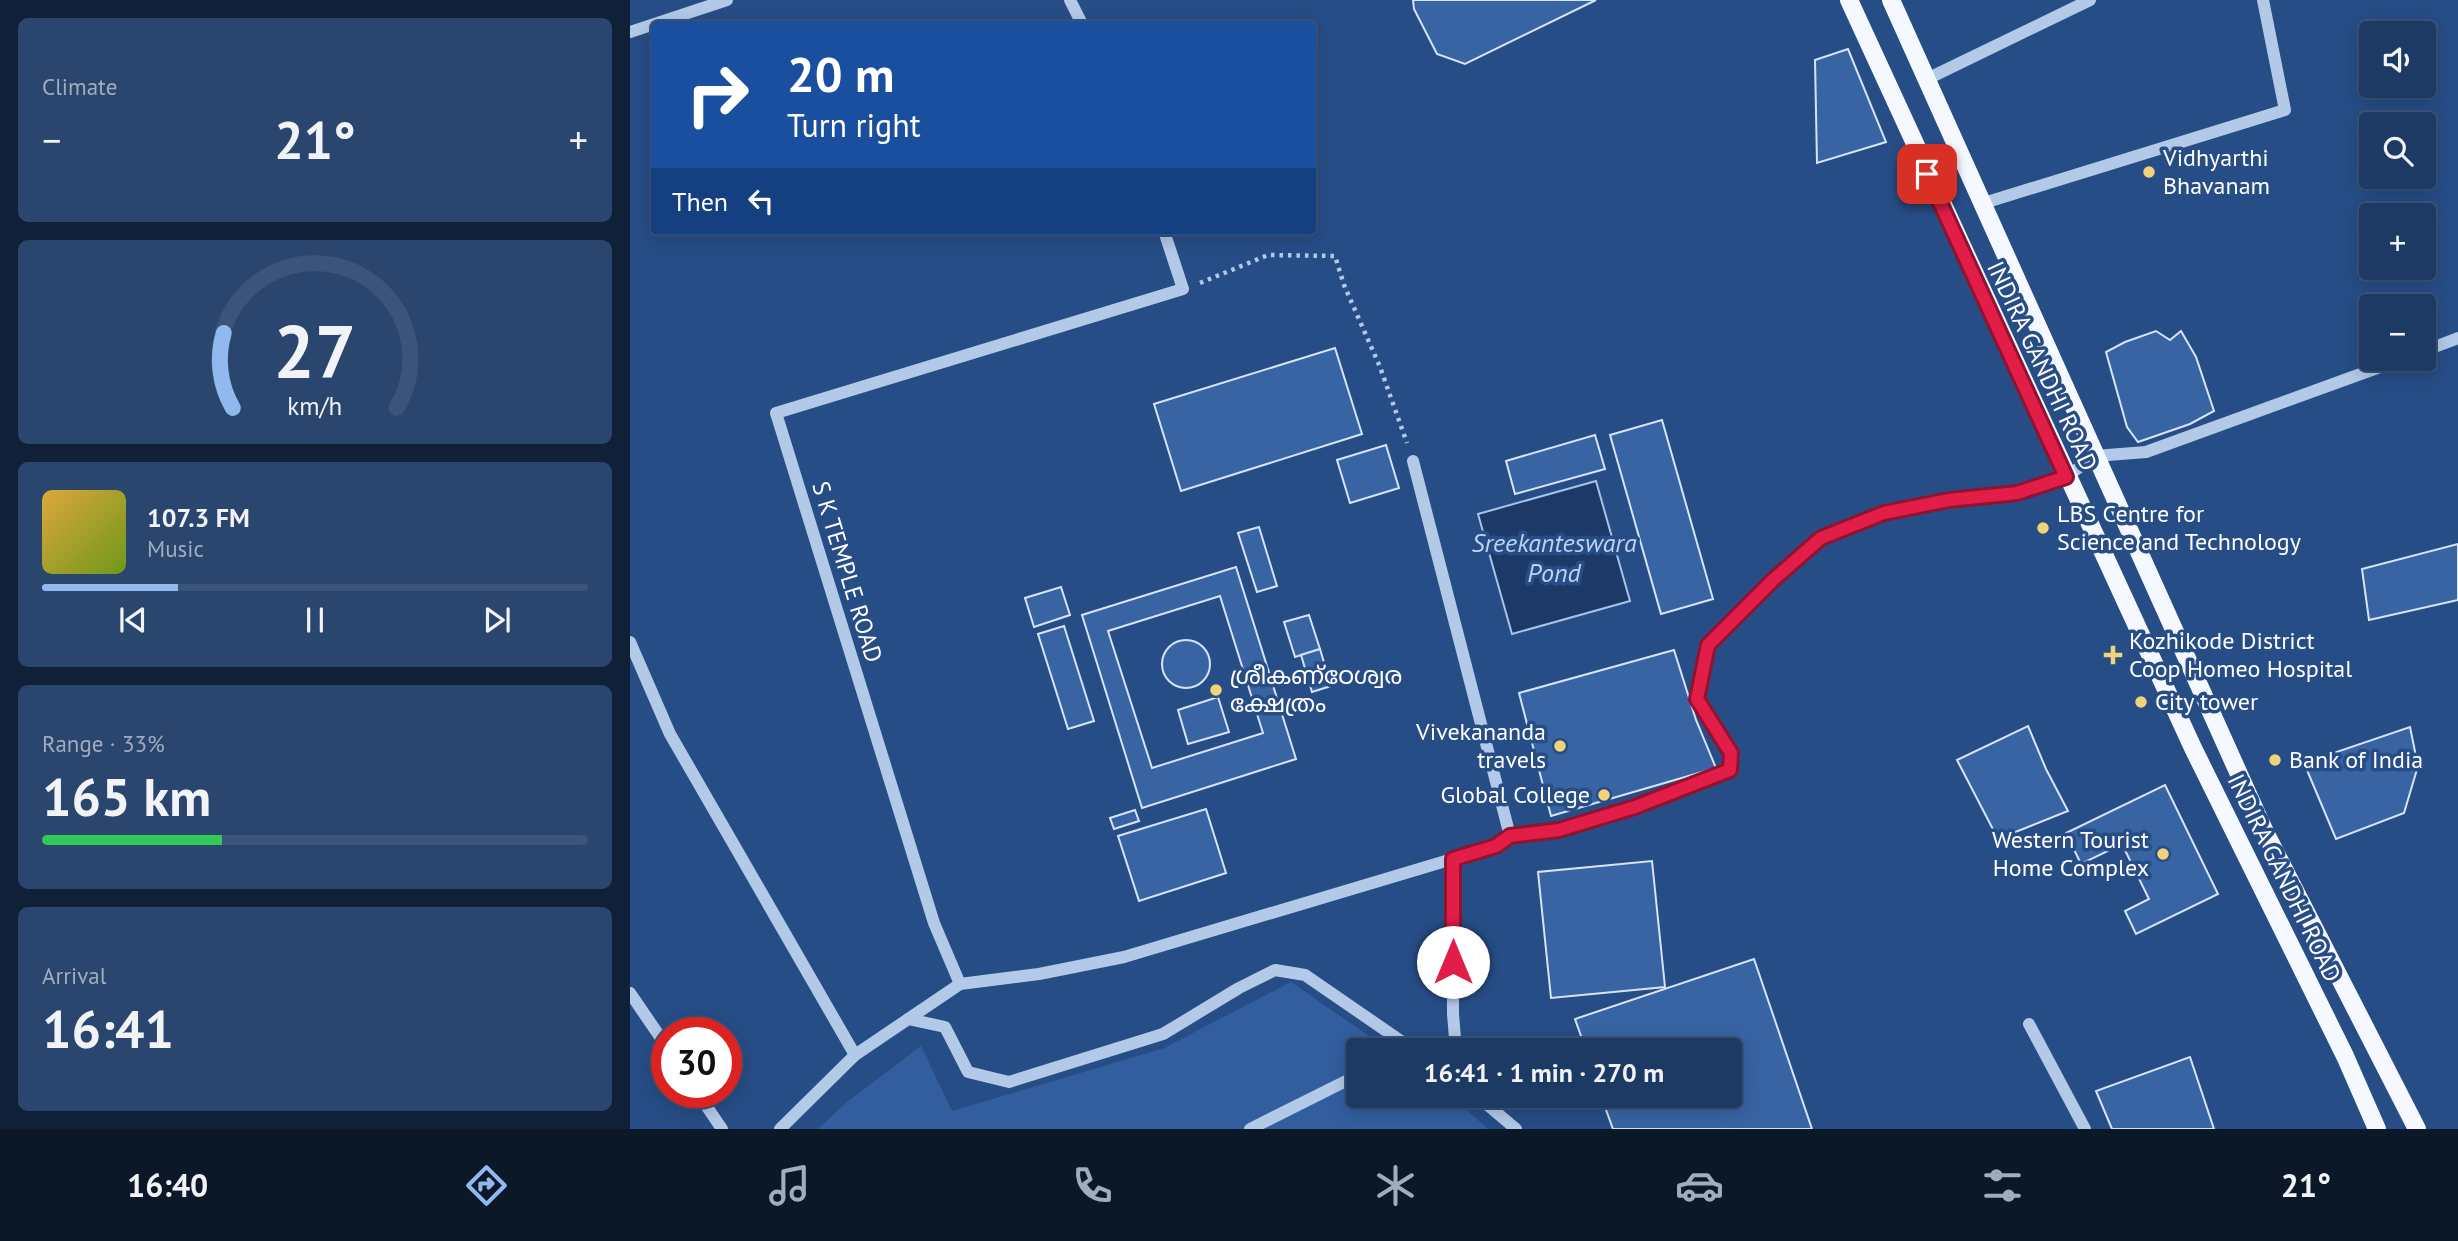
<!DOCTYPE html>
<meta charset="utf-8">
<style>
:root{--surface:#1d3a65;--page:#2a456e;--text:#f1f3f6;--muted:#a0adbf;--line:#3b5479;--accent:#90b9f0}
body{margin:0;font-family:"PT Sans","Noto Sans Malayalam",sans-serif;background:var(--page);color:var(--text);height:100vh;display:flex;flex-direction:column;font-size:26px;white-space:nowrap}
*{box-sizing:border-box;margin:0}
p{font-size:23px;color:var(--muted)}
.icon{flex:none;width:38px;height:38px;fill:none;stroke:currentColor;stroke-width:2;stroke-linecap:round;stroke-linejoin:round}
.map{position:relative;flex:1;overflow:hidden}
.sheet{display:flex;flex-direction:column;gap:18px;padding:18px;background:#102038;width:630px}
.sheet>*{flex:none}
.hud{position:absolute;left:21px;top:21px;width:665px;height:214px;border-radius:7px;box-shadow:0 4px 18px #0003,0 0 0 2px var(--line);background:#1a4fa0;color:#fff;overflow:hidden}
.tools{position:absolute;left:1729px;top:21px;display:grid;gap:14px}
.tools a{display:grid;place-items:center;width:77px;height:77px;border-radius:7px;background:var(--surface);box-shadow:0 4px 18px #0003,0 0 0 2px var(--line);font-size:35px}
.speed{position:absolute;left:21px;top:1017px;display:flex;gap:14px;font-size:35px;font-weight:700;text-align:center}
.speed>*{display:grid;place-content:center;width:91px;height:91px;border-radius:50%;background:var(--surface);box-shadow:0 4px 18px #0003,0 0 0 2px var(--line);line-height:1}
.speed .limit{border:10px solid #d22;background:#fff;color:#111}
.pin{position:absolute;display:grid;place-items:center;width:60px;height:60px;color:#fff;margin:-30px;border-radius:14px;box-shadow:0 4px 10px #0006}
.me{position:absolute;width:77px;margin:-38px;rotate:0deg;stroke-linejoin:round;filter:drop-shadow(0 0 5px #0008)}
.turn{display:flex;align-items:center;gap:24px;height:147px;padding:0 21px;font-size:32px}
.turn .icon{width:91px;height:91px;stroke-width:2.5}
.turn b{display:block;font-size:49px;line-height:60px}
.then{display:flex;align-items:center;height:66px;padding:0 21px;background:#0003;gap:14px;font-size:26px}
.big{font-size:52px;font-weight:700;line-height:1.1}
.sheet .card{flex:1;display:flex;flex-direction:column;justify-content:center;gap:10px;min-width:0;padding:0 24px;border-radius:10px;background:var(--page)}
.sheet .dial{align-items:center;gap:0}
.dial svg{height:182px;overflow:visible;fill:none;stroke:var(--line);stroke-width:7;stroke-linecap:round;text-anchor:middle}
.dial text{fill:var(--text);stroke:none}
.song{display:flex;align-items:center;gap:21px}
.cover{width:84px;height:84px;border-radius:10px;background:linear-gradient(135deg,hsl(40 70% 55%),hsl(80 70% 35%))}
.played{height:7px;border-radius:4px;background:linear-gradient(90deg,var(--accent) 25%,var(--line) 25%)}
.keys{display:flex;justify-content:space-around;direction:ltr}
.heat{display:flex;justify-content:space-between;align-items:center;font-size:38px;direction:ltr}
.charge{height:10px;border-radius:5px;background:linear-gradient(90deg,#34c759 33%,var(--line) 0)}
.trip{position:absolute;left:716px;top:1038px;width:396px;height:70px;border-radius:7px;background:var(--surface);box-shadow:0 4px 18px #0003,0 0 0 2px var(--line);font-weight:700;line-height:70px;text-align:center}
.menu{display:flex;height:112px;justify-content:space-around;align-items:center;background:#0c1728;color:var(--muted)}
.menu .icon{width:49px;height:49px}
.menu .on{color:var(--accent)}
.menu b{font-size:32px;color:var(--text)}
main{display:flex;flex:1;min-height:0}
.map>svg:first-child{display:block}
.green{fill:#325e9f}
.water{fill:#1c3968;stroke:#a7c3e9;stroke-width:2}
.building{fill:#3864a4;stroke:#d7e4f7;stroke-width:2;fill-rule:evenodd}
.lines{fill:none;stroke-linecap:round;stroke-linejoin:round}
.path{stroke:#b3c9e8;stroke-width:4.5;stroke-dasharray:3.5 5;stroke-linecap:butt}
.minor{stroke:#b3c9e8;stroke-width:12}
.major{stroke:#f5f8fe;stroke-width:18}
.route-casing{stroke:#92132f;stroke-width:18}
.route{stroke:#e11d48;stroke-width:12}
.poi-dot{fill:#f1d379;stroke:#274d87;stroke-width:2.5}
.labels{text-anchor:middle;stroke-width:7;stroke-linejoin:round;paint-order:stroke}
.poi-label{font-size:24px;fill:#fff;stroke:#274d87;text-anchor:start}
.street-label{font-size:24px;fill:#fff;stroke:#274d87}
.water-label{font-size:26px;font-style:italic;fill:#bfd3f0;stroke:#274d87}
</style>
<main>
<section class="sheet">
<div class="card"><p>Climate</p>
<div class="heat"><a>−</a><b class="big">21°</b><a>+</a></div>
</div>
<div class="card dial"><svg viewBox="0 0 100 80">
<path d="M14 69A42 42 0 1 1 86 69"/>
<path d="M14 69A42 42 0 0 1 10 36" stroke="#90b9f0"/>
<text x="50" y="56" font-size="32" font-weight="700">27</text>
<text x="50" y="72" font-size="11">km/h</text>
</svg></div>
<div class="card">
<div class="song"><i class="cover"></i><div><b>107.3 FM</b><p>Music</p></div></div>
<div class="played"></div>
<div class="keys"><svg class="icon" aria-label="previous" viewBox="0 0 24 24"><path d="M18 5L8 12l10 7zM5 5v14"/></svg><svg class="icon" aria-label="pause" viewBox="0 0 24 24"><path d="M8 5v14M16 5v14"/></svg><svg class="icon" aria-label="next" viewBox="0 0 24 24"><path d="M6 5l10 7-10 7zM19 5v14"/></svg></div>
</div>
<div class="card"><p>Range · 33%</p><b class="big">165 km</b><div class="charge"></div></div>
<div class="card"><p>Arrival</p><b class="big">16:41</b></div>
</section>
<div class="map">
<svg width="1828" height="1129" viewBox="0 0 1828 1129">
<rect width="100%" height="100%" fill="#274d87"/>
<polygon class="green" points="661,982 759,1050 728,1050 728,1096 821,1096 858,1129 188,1129 217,1102 291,1046 322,1111 532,1049"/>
<polygon class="water" points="966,481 1000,601 882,634 848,514"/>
<g class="building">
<polygon points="783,0 966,0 835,64 807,54 784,9"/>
<polygon points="1218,49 1256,142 1187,163 1185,60"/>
<polygon points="1526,331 1540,340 1551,331 1566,357 1584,411 1560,424 1508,442 1497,427 1476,352 1495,342"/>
<polygon points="705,348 732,434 551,491 524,404"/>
<polygon points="1032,420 1083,599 1031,614 980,435"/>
<polygon points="965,435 975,469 885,494 876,461"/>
<polygon points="756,445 769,488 720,503 707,460"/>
<polygon points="629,527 647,586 627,592 608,533"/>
<polygon points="1828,544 1828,600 1739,620 1732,569"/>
<path d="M606 567 666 759 512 808 452 615ZM590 596 633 733 522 768 478 631Z"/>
<polygon points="431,587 440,615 404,627 395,598"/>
<polygon points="679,615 690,649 665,657 654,622"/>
<polygon points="434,626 464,721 438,729 408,634"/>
<circle cx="556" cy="664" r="24"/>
<polygon points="690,649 701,686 682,692 671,655"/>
<polygon points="1044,650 1066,720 1086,768 921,816 889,693"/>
<polygon points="588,697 599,732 558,744 548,710"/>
<polygon points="1398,726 1416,769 1438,811 1368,839 1327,760"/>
<polygon points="1780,727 1788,766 1774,813 1706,839 1674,763"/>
<polygon points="1535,785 1588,894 1506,934 1495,911 1519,899 1492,844 1451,864 1436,833"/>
<polygon points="576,809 596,873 509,901 488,836"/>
<polygon points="505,810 509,821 484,829 480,818"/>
<polygon points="1022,861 1035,987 921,998 908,872"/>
<polygon points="1124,959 1182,1129 983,1129 971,1096 1099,1096 1099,1050 956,1050 945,1019"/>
<polygon points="1560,1057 1584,1129 1482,1129 1466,1091"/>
</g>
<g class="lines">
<polyline class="path" points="570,283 638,255 705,256 714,285 750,367 777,443"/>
<g class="minor">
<polyline points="440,0 452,24"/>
<polyline points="0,32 97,0"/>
<polyline points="1297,79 1460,0"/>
<polyline points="1354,203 1655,110 1633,0"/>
<polyline points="1794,351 1828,338"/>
<polyline points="0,642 40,734 225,1055"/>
<polyline points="880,836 929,830 1005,807 1100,770 1101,753 1067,699 1078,645 1143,580 1191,538 1253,513 1319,500 1387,493 1436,477 1465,456 1516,452 1772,359"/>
<polyline points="823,859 823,1014 826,1050"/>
<polyline points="330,984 304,923 146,413 553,289 534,231"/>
<polyline points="0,993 37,1047"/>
<polyline points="278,1019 315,1027 338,1072 379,1082 533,1034 609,988 645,970 675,975 784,1050"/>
<polyline points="1399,1024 1455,1129"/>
<polyline points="67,1092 92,1129"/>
<polyline points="847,1096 886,1129"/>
<polyline points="150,1129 225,1055 330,984 409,974 494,957 866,846 880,836 783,461"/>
<polyline points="620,1129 728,1075"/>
</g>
<g class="major">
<polyline points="1219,0 1563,748 1715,1056 1747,1129"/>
<polyline points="1261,0 1635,832 1787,1129"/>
</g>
</g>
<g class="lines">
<defs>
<polyline id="route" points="823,962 823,859 866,846 880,836 929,830 1005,807 1100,770 1101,753 1067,699 1078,645 1143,580 1191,538 1254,513 1319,500 1387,493 1436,477 1297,174"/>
</defs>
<use href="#route" class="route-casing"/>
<use href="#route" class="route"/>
</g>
<g class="poi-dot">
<circle cx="1519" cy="172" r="7"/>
<circle cx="1413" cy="528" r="7"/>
<path d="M1479.5 644.5h7v7h7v7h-7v7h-7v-7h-7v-7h7z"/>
<circle cx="586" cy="690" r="7"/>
<circle cx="1511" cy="702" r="7"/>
<circle cx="930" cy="746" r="7"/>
<circle cx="1645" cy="760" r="7"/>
<circle cx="974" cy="795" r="7"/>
<circle cx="1533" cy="854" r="7"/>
</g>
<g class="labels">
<g class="poi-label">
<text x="1533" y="166">Vidhyarthi<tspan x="1533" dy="28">Bhavanam</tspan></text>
<text x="1427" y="522">LBS Centre for<tspan x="1427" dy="28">Science and Technology</tspan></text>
<text x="1499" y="649">Kozhikode District<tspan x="1499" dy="28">Coop Homeo Hospital</tspan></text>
<text x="600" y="684">ശ്രീകണ്ഠേശ്വര<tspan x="600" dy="28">ക്ഷേത്രം</tspan></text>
<text x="1525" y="710">City tower</text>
<text x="916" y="740" text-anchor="end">Vivekananda<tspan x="916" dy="28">travels</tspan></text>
<text x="1659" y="768">Bank of India</text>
<text x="960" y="803" text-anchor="end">Global College</text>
<text x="1519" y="848" text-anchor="end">Western Tourist<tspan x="1519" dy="28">Home Complex</tspan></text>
</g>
<g class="street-label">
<text transform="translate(1412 366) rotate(65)" y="8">INDIRA GANDHI ROAD</text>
<text transform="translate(217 572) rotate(73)" y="8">S K TEMPLE ROAD</text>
<text transform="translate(1654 878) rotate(64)" y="8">INDIRA GANDHI ROAD</text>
</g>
<g class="water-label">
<text x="924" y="552">Sreekanteswara<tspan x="924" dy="30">Pond</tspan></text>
</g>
</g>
</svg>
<div class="tools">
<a><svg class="icon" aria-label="sound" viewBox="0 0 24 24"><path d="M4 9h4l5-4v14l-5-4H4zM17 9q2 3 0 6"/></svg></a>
<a><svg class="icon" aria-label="search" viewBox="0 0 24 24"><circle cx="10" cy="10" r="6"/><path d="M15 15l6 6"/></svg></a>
<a>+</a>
<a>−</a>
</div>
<div class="speed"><div class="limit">30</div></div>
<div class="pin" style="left:1297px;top:174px;background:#d93025"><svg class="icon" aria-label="arrive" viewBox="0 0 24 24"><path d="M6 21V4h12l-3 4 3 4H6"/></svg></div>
<svg class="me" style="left:823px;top:962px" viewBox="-20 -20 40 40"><circle r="19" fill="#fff"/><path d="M0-13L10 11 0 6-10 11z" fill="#e11d48"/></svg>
<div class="trip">16:41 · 1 min · 270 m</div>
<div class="hud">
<div class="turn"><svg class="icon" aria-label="right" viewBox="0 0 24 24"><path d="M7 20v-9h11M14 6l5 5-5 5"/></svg><div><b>20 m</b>Turn right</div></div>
<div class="then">Then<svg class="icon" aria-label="left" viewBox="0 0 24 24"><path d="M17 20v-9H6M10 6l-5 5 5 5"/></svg></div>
</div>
</div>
</main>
<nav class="menu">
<b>16:40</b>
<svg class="icon on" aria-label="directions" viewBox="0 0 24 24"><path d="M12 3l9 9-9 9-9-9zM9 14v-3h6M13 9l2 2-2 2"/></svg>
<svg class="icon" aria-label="music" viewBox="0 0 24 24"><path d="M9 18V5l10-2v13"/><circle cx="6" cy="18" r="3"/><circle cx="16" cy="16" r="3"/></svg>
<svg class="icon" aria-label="phone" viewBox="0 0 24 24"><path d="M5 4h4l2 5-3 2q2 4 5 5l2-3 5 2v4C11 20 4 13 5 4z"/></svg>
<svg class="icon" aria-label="climate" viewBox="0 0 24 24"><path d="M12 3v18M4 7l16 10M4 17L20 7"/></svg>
<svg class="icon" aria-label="car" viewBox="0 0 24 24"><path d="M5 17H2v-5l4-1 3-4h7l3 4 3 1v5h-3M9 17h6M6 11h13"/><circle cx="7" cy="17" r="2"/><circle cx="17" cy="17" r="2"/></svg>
<svg class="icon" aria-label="filters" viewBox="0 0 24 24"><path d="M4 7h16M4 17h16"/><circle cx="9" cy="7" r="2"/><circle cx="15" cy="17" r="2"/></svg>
<b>21°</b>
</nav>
